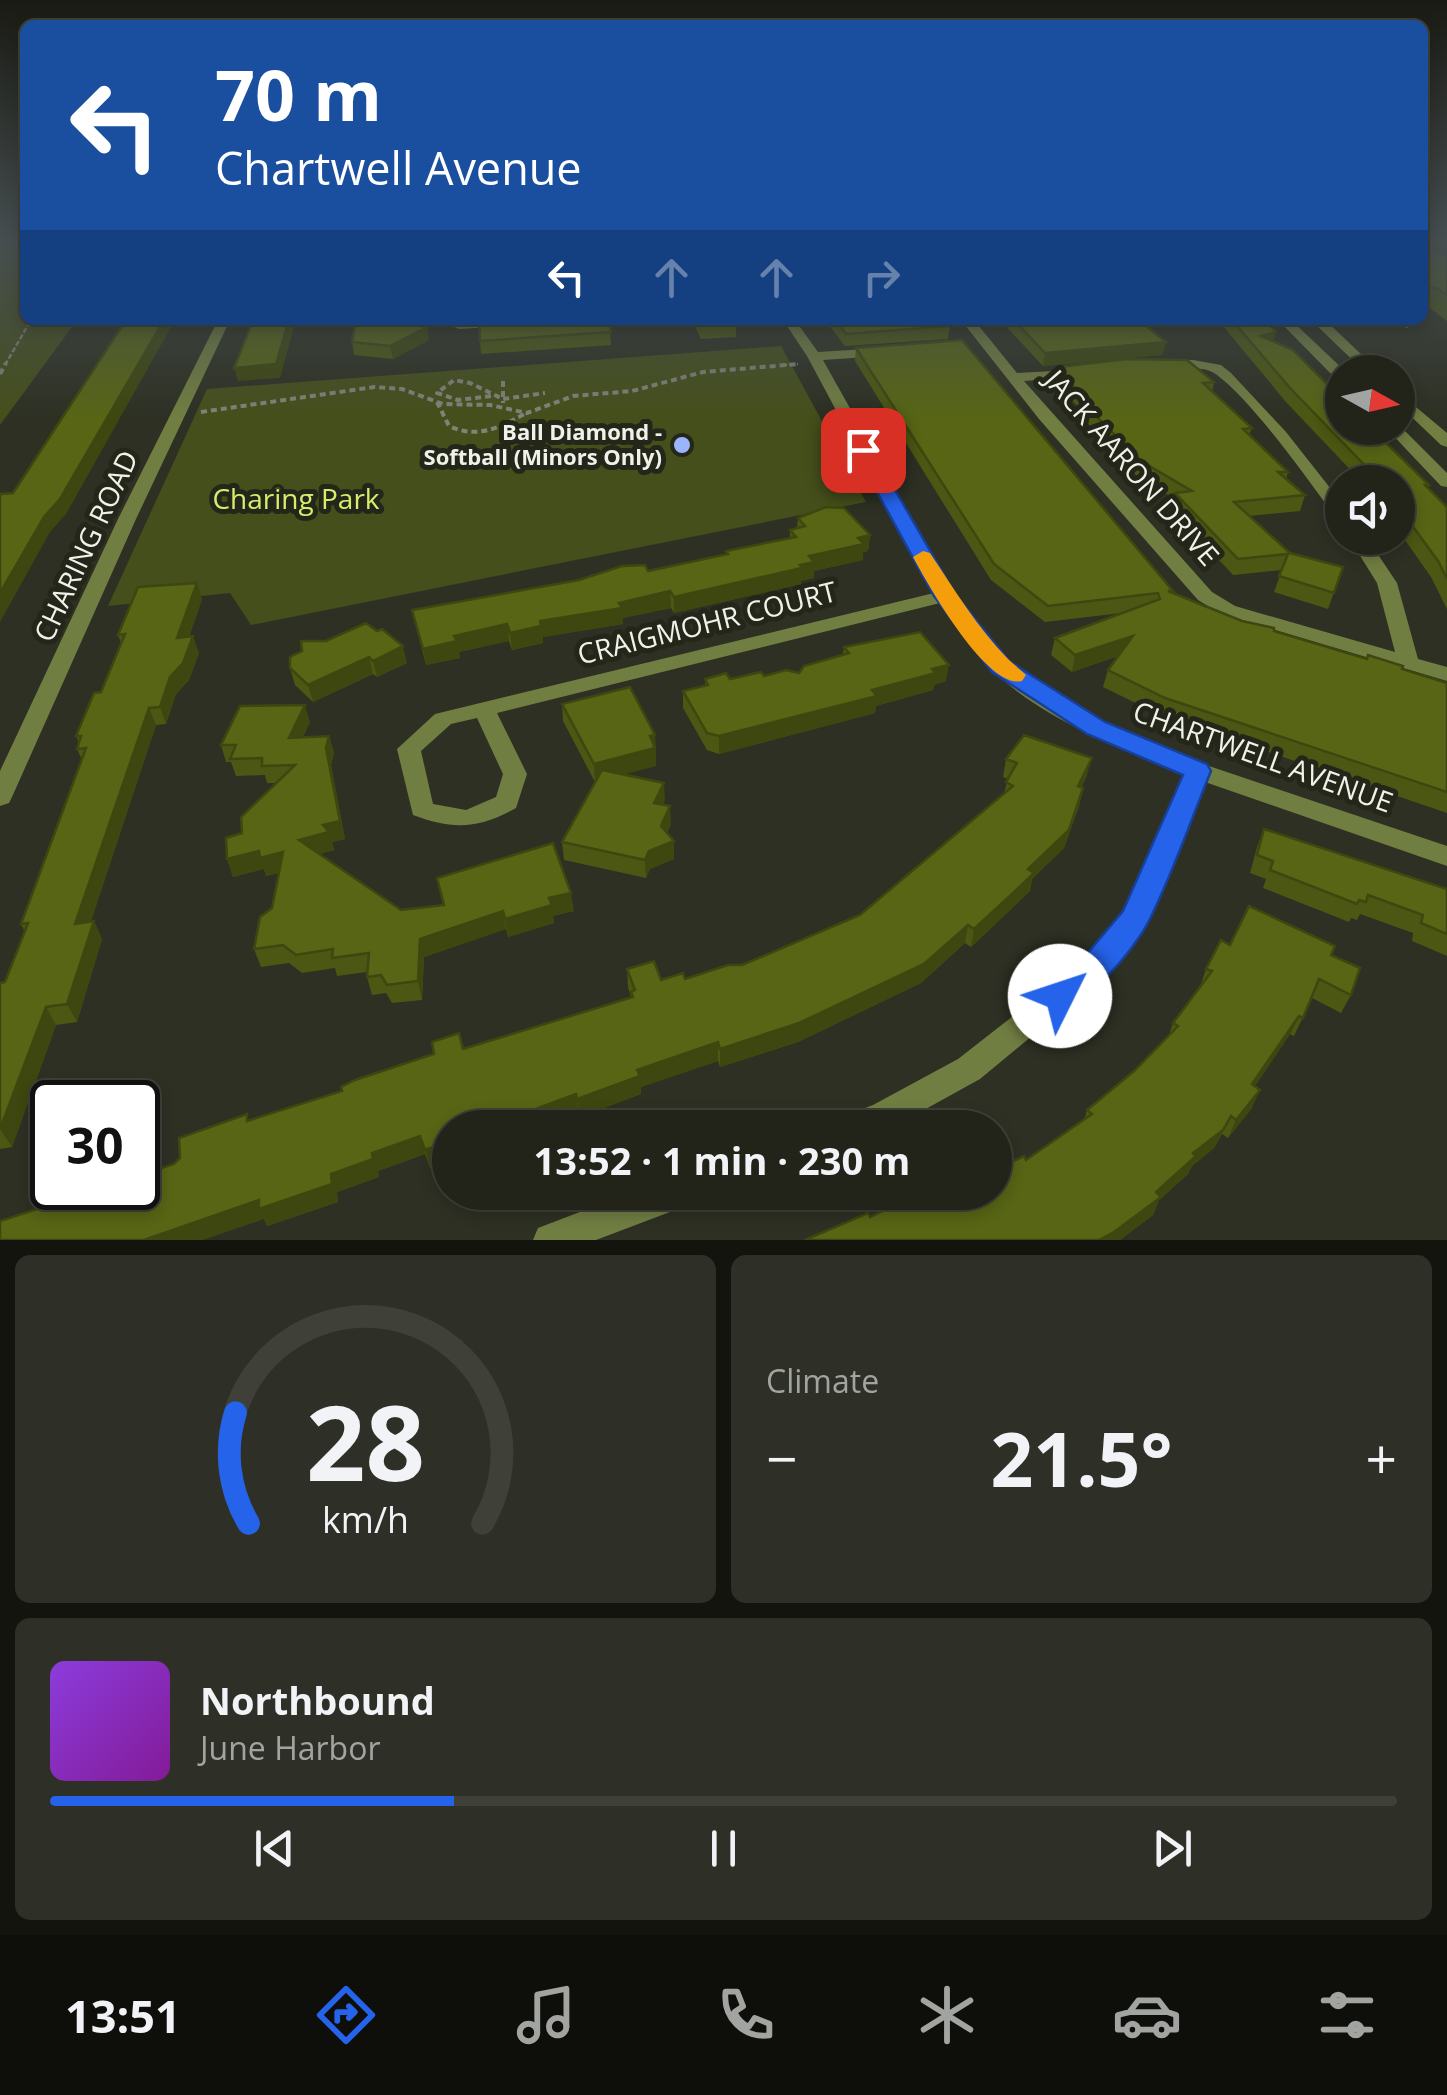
<!DOCTYPE html>
<meta charset="utf-8">
<style>
:root{--surface:#22241a;--page:#2e3027;--text:#f1f3f6;--muted:#a2a4a2;--line:#3f4139;--accent:#2563eb}
body{margin:0;font-family:"Open Sans",sans-serif;background:var(--page);color:var(--text);height:100vh;display:flex;flex-direction:column;font-size:38px;white-space:nowrap}
*{box-sizing:border-box;margin:0}
p{font-size:32px;color:var(--muted)}
.icon{flex:none;width:55px;height:55px;fill:none;stroke:currentColor;stroke-width:2;stroke-linecap:round;stroke-linejoin:round}
.map{position:relative;height:1240px;overflow:hidden}
.panel{display:flex;flex-direction:column;gap:15px;padding:15px;background:#13140e;flex:1}
.panel>*{flex:none}
.hud{position:absolute;left:20px;top:20px;width:1408px;height:305px;border-radius:15px;box-shadow:0 5px 15px #0003,0 0 0 2px var(--line);background:#1a4fa0;color:#fff;overflow:hidden}
.needle{width:65px;rotate:98deg}
.buttons{position:absolute;left:1325px;top:355px;display:grid;gap:20px}
.buttons a{display:grid;place-items:center;width:90px;height:90px;border-radius:50%;background:var(--surface);box-shadow:0 5px 15px #0003,0 0 0 2px var(--line);font-size:50px}
.speed{position:absolute;left:30px;top:1080px;display:flex;gap:20px;font-size:50px;font-weight:700;text-align:center}
.speed>*{display:grid;place-content:center;width:130px;height:130px;border-radius:50%;background:var(--surface);box-shadow:0 5px 15px #0003,0 0 0 2px var(--line);line-height:1}
.speed .limit{border:5px solid #111;border-radius:15px;background:#fff;color:#111}
.pin{position:absolute;display:grid;place-items:center;width:85px;height:85px;color:#fff;margin:-42px;border-radius:20px;box-shadow:0 5px 15px #0006}
.me{position:absolute;width:110px;margin:-55px;rotate:49deg;stroke-linejoin:round;filter:drop-shadow(0 0 8px #0008)}
.turn{display:flex;align-items:center;gap:35px;height:210px;padding:0 30px;font-size:45px}
.turn .icon{width:130px;height:130px;stroke-width:2.5}
.turn b{display:block;font-size:70px;line-height:85px}
.lanes{display:flex;align-items:center;height:95px;padding:0 30px;background:#0003;justify-content:center;gap:50px;direction:ltr}
.lanes .off{opacity:.35}
.big{font-size:75px;font-weight:700;line-height:1.1}
.panel .card{flex:1;display:flex;flex-direction:column;justify-content:center;gap:15px;min-width:0;padding:0 35px;border-radius:15px;background:var(--page)}
.panel .dial{align-items:center;gap:0}
.dial svg{height:260px;overflow:visible;fill:none;stroke:var(--line);stroke-width:7;stroke-linecap:round;text-anchor:middle}
.dial text{fill:var(--text);stroke:none}
.song{display:flex;align-items:center;gap:30px}
.cover{width:120px;height:120px;border-radius:15px;background:linear-gradient(135deg,hsl(270 70% 55%),hsl(290 70% 35%))}
.played{height:10px;border-radius:5px;background:linear-gradient(90deg,var(--accent) 30%,var(--line) 30%)}
.keys{display:flex;justify-content:space-around;direction:ltr}
.heat{display:flex;justify-content:space-between;align-items:center;font-size:55px;direction:ltr}
.panel .tiles{flex:1;display:grid;gap:15px;grid-template-columns:1fr 1fr}
.card:last-child{grid-column:span 2}
.trip{position:absolute;left:432px;top:1110px;width:580px;height:100px;border-radius:50px;background:var(--surface);box-shadow:0 5px 15px #0003,0 0 0 2px var(--line);font-weight:700;line-height:100px;text-align:center}
.tab-bar{display:flex;height:160px;justify-content:space-around;align-items:center;background:#0e0e0a;color:var(--muted)}
.tab-bar .icon{width:70px;height:70px}
.tab-bar .current{color:var(--accent)}
.tab-bar b{font-size:45px;color:var(--text)}
.map>svg:first-child{display:block}
.green{fill:#454f1b}
.lines{fill:none;stroke-linecap:round;stroke-linejoin:round}
.path-far1{stroke:#808378;stroke-width:2.5;stroke-dasharray:5 2.5;stroke-linecap:butt}
.path{stroke:#808378;stroke-width:4;stroke-dasharray:6 4;stroke-linecap:butt}
.service{fill:#717e42;fill-rule:evenodd}
.minor{fill:#717e42;fill-rule:evenodd}
.tertiary{fill:#717e42;fill-rule:evenodd}
.wall{fill:#4b5712}
.shaded-wall{fill:#3d470f}
.building{fill:#576515;stroke:#3d470f;stroke-width:2.5}
.route{fill:#2563eb;stroke:#184099;stroke-width:2.5}
.slow{fill:#f59e0b}
.poi-dot{fill:#9bb5fd;stroke:#232619;stroke-width:4}
.labels{text-anchor:middle;stroke-width:10;stroke-linejoin:round;paint-order:stroke}
.far-poi-label{font-size:22px;font-weight:bold;fill:#eff2e9;stroke:#232619;text-anchor:end}
.street-label{font-size:28px;fill:#eff2e9;stroke:#232619}
.park-label{font-size:28px;fill:#d4ed6b;stroke:#232619}
</style>
<div class="map">
<svg width="1447" height="1240" viewBox="0 0 1447 1240">
<rect width="100%" height="100%" fill="#2d3023"/>
<g class="green">
<polygon points="25,244 25,320 77,320 0,425 0,245"/>
<polygon points="781,346 866,502 251,625 230,593 108,606 207,389"/>
</g>
<g class="lines">
<g class="path-far1">
<polyline points="5,365 31,320"/>
<polyline points="782,365 798,364"/>
</g>
<g class="path">
<polyline points="0,374 6,363"/>
<polyline points="503,381 503,403"/>
<polyline points="491,396 458,400 437,393 454,380 470,383 503,399 545,393"/>
<path d="M437 402 449 426C477 439 499 428 524 414"/>
<polyline points="201,412 374,387 402,389 443,404 490,405 527,413 573,396 632,391 703,372 798,364"/>
</g>
<polygon class="service" points="1385,320 1400,320 1412,325 1407,328"/>
<g class="minor">
<polygon points="218,320 230,320 136,519 12,797 9,803 0,806 0,771 118,519"/>
<polygon points="438,320 552,320 546,324 459,329"/>
<path d="M783 320H795L818 352 882 348 889 352 882 356 823 360 954 594 1008 661 1062 699 1104 723 1206 765 1447 846V866L1205 782 1145 925 1101 979 980 1079 895 1126 837 1128 842 1117 873 1105 958 1059 1081 963 1124 911 1185 775C1119 747 1046 721 993 671 974 651 958 625 940 603L497 713 527 774 516 808C479 829 453 830 413 815L397 749 435 714 934 593 807 356ZM477 718 503 774 496 797 466 810 433 804 421 751 451 724Z"/>
<polygon points="961,320 974,320 1017,373 1091,369 1091,375 1086,376 1024,381 1212,592 1235,606 1395,652 1377,583 1349,538 1367,538 1397,583 1418,659 1447,667 1447,681 1221,614 1198,600 1039,419"/>
<path d="M1193 360 1221 365 1231 373 1286 432 1342 503V519L1336 518C1310 482 1249 396 1214 373 1198 363 1176 374 1162 365L1169 361Z"/>
<polygon points="632,1192 696,1192 691,1204 596,1240 533,1240 538,1228"/>
</g>
<g class="tertiary">
<polygon points="1278,320 1291,320 1346,372 1342,372 1342,381 1337,380"/>
<polygon points="1311,320 1325,320 1380,372 1365,372"/>
<polygon points="1398,392 1447,433 1447,447 1441,445 1398,404"/>
<polygon points="1398,424 1447,473 1447,487 1441,486 1386,428 1398,428"/>
</g>
</g>
<g class="wall">
<polygon points="1422,244 1447,257 1447,321 1430,308 1422,308"/>
<polygon points="609,320 611,345 481,354 480,341"/>
<polygon points="692,320 734,320 736,324 736,337 701,339"/>
<polygon points="825,320 945,320 950,326 948,339 845,346"/>
<polygon points="1000,320 1139,320 1166,342 1162,355 1043,366"/>
<polygon points="1218,320 1265,320 1273,341 1429,485 1428,487 1447,507 1447,609 1431,577 1398,530 1398,482 1362,482 1286,402"/>
<polygon points="429,340 393,359 354,355 352,342"/>
<polygon points="856,348 1173,591 1173,593 1242,621 1447,683 1447,813 1160,715 1103,687 1108,670 1118,656 1072,672 1051,655 1055,638 1122,613 1045,622 991,580 855,361"/>
<polygon points="1059,367 1214,382 1212,392 1252,428 1249,435 1288,472 1286,479 1305,495 1300,511 1249,516 1290,553 1343,567 1328,609 1274,592 1282,570 1233,575 1171,508 1173,498 1137,476 1081,416 1082,411 1064,392 1065,389 1057,380"/>
<polygon points="798,518 870,535 868,551 863,552 863,560 814,571 814,578 801,581 801,584 674,613 671,608 623,618 623,624 543,637 543,643 512,650 509,641 459,652 460,658 426,665 412,610 648,571 726,555 726,551 790,538 790,530 797,528"/>
<polygon points="202,599 189,637 199,653 189,680 176,694 166,724 156,725 91,921 94,921 102,939 77,1022 56,1025 12,1147 0,1149 0,983 5,982 25,932 21,924 82,760 77,749 79,742 76,736 101,692 121,643 118,635"/>
<polygon points="301,641 407,663 377,677 373,674 313,702 295,685 290,668 302,651"/>
<polygon points="844,647 946,681 934,685 933,690 876,706 875,713 719,754 707,750 683,708 683,691 705,686 705,679 730,679 799,673 843,654"/>
<polygon points="562,704 655,735 656,766 624,774 665,800 662,805 671,824 667,833 674,859 650,869 646,878 564,860 562,842 595,782 563,721"/>
<polygon points="310,722 303,737 329,736 334,753 331,765 345,839 332,842 334,850 319,854 401,910 574,911 553,916 554,923 508,937 506,929 424,957 422,1000 392,1003 386,993 372,995 367,977 367,972 337,976 335,968 302,973 289,963 261,967 254,949 272,908 279,873 266,876 264,869 233,877 227,859 276,783 267,783 265,775 236,776 231,762 226,762 221,745"/>
<polygon points="1006,759 1087,775 1081,788 1083,788 1079,806 1064,848 1032,879 1030,891 1007,913 971,947 965,943 921,983 798,1042 720,1067 718,1061 641,1087 641,1094 580,1117 578,1112 536,1128 450,1128 450,1160 430,1168 425,1154 378,1171 379,1177 337,1192 338,1202 267,1226 264,1219 174,1164 180,1158 249,1120 342,1091 463,1049 631,997 628,987 627,969 661,980 685,979 742,965 860,915 1004,793 1008,779 1003,777"/>
<polygon points="1264,829 1447,889 1447,956 1412,941 1413,933 1360,914 1357,920 1351,918 1349,922 1263,888 1266,879 1250,873 1257,847"/>
<polygon points="1230,945 1331,955 1351,995 1341,1013 1312,998 1294,1036 1290,1034 1255,1086 1252,1108 1228,1138 1222,1134 1214,1148 1192,1166 1188,1174 1159,1200 1153,1215 1120,1240 805,1240 870,1217 995,1192 1026,1160 1084,1120 1087,1110 1134,1071 1169,1035 1173,1023 1200,987 1206,969"/>
</g>
<g class="shaded-wall">
<polygon points="164,320 175,320 66,514 50,532 0,622 0,593 44,517"/>
<polygon points="289,320 296,320 280,378 238,381 234,368"/>
<polygon points="427,327 429,340 393,359 390,346"/>
<polygon points="1276,332 1272,345 1261,336"/>
<polygon points="1166,342 1162,355 1043,366 1045,353"/>
<polygon points="870,535 868,551 863,552 863,560 814,571 814,578 801,581 801,584 674,613 674,597 800,565 809,556 858,538"/>
<polygon points="197,583 202,599 183,654 177,638"/>
<polygon points="670,591 671,608 623,618 623,624 543,637 543,643 512,650 510,633 540,621"/>
<polygon points="507,624 509,641 459,652 460,658 426,665 423,649 454,636"/>
<polygon points="193,636 199,653 189,680 176,694 166,724 160,707 170,677"/>
<polygon points="1133,636 1128,652 1072,672 1075,655"/>
<polygon points="403,646 407,663 377,677 373,661"/>
<polygon points="369,657 373,674 313,702 308,685"/>
<polygon points="949,665 946,681 934,685 933,690 876,706 875,713 719,754 719,736 872,690"/>
<polygon points="305,705 310,722 294,755 289,738"/>
<polygon points="149,708 156,725 84,942 75,924"/>
<polygon points="655,735 656,766 595,782 594,764"/>
<polygon points="329,736 334,753 331,765 345,839 332,842 334,850 305,858 299,840 323,825 326,748"/>
<polygon points="1092,758 1087,775 1073,804 1078,786"/>
<polygon points="664,783 665,800 655,821 654,803"/>
<polygon points="1083,788 1064,848 1032,879 1030,891 971,947 974,929 1028,869"/>
<polygon points="670,806 671,824 662,843 661,826"/>
<polygon points="674,841 674,859 650,869 646,878 645,860 649,851"/>
<polygon points="259,851 283,852 288,870 266,876 264,869 233,877 227,859"/>
<polygon points="571,893 574,911 553,916 554,923 508,937 505,919 549,898"/>
<polygon points="503,911 506,929 424,957 422,1000 418,981 420,939"/>
<polygon points="94,921 102,939 77,1022 67,1004"/>
<polygon points="968,925 965,943 921,983 798,1042 720,1067 720,1049"/>
<polygon points="46,1007 56,1025 12,1147 0,1129"/>
<polygon points="1299,1016 1290,1034 1244,1102 1252,1084"/>
<polygon points="718,1042 718,1061 641,1087 641,1094 580,1117 577,1099 637,1070"/>
<polygon points="1260,1090 1252,1108 1228,1138 1236,1120"/>
<polygon points="576,1094 578,1112 536,1128 485,1128"/>
<polygon points="1231,1116 1214,1148 1192,1166 1188,1174 1159,1200 1153,1215 1120,1240 1099,1240 1156,1192"/>
<polygon points="420,1136 425,1154 378,1171 379,1177 337,1192 338,1202 267,1226 264,1219 203,1240 144,1240 331,1174 372,1153"/>
<polygon points="450,1141 450,1160 430,1168 425,1150"/>
</g>
<g class="building">
<polygon points="1422,244 1428,244 1447,257 1447,295 1437,288 1422,288"/>
<polygon points="126,320 164,320 60,499 44,517 0,593 0,496 1,494 13,493"/>
<polygon points="253,320 289,320 276,364 234,368"/>
<polygon points="356,320 389,320 427,327 390,346 352,342"/>
<polygon points="479,320 609,320 611,332 480,341"/>
<polygon points="698,320 734,320 736,324 700,326"/>
<polygon points="835,320 945,320 950,326 846,334"/>
<polygon points="1014,320 1139,320 1166,342 1045,353"/>
<polygon points="1232,320 1265,320 1276,332 1261,336 1293,350 1342,399 1342,428 1371,428 1429,485 1425,485 1447,507 1447,579 1438,561 1398,506 1398,482 1381,482 1290,388"/>
<polygon points="962,340 1173,591 1168,591 1242,621 1274,628 1274,631 1367,659 1368,655 1403,666 1402,669 1447,683 1447,792 1165,698 1108,670 1133,636 1075,655 1055,638 1160,599 1158,593 1048,606 994,564 856,348"/>
<polygon points="1127,359 1187,360 1214,382 1203,383 1252,428 1243,429 1288,472 1278,472 1305,495 1234,502 1290,553 1343,567 1334,593 1279,576 1288,554 1238,559 1175,493 1192,491 1141,461 1083,403 1089,402 1066,379 1070,379 1059,367"/>
<polygon points="826,507 844,508 870,535 858,538 864,544 809,556 814,562 800,565 802,568 674,597 670,591 619,603 622,608 540,621 541,626 510,633 507,624 454,636 457,641 423,649 412,610 579,580 622,566 645,565 648,571 728,554 726,551 796,537 790,530 805,526 798,518"/>
<polygon points="197,583 177,638 193,636 183,663 170,677 160,707 149,708 75,924 94,921 67,1004 46,1007 0,1129 0,983 5,982 28,923 21,924 86,748 77,749 81,736 76,736 94,693 101,692 125,634 118,635 138,587"/>
<polygon points="366,623 377,631 382,629 403,646 373,661 369,657 308,685 290,668 290,657 302,651 301,641 326,641"/>
<polygon points="920,632 949,665 932,669 936,673 872,690 877,696 719,736 707,733 683,691 708,685 705,679 726,673 730,679 761,672 764,676 786,670 799,673 804,666 849,653 844,647"/>
<polygon points="630,687 655,735 650,736 655,748 594,764 562,704"/>
<polygon points="305,705 289,738 329,736 326,748 340,821 323,825 329,832 299,840 401,910 444,905 437,878 553,843 571,893 549,898 552,905 505,919 503,911 420,939 418,981 387,985 381,975 367,977 369,953 332,958 333,949 296,955 283,945 254,949 260,917 272,908 283,852 260,858 259,851 227,859 226,838 242,833 241,817 295,765 262,766 262,758 230,759 236,745 221,745 240,706"/>
<polygon points="1024,735 1092,758 1078,786 1083,788 1069,830 1028,869 1034,873 1011,895 974,929 968,925 924,964 799,1023 720,1049 718,1042 637,1070 640,1076 577,1099 576,1094 485,1128 450,1128 450,1141 425,1150 420,1136 372,1153 373,1159 331,1174 332,1184 259,1209 259,1200 144,1240 0,1240 0,1221 102,1188 138,1188 138,1176 174,1164 180,1158 179,1138 247,1114 247,1121 342,1091 341,1087 355,1080 434,1054 432,1042 459,1033 463,1049 633,997 631,992 635,990 627,969 654,961 661,980 683,973 685,979 728,965 742,965 860,915 1013,786 1006,782 1017,763 1006,759"/>
<polygon points="602,770 664,783 654,803 670,806 661,826 674,841 649,851 645,860 562,842"/>
<polygon points="1264,829 1447,889 1447,934 1421,923 1423,915 1368,895 1366,902 1359,900 1357,904 1270,870 1273,861 1257,855"/>
<polygon points="1249,906 1335,946 1331,955 1360,968 1351,995 1319,979 1303,1018 1299,1016 1252,1084 1260,1090 1236,1120 1231,1116 1223,1130 1193,1153 1196,1156 1156,1192 1161,1197 1114,1232 1099,1240 805,1240 868,1213 870,1217 921,1192 995,1192 995,1170 1024,1156 1026,1160 1092,1114 1087,1110 1134,1071 1178,1026 1173,1023 1212,971 1206,969 1221,940 1230,945"/>
</g>
<linearGradient id="sky" x2="0" y2="1"><stop stop-color="#191a13"/><stop offset="0.58" stop-color="#464e50"/><stop offset="1" stop-color="#464e50" stop-opacity="0"/></linearGradient>
<rect width="1447" height="418" fill="url(#sky)"/>
<path class="route" d="M863 445 872 450 955 594 1009 661 1105 722 1207 764 1211 771C1191 820 1173 873 1149 921 1135 948 1081 1017 1049 1005L1044 996 1049 986 1080 962 1123 911 1183 775 1087 734 992 672 934 596 854 450Z"/>
<path class="slow" d="M923 551 930 553C954 589 977 627 1008 659 1014 665 1020 669 1026 675L1022 681C987 690 928 585 913 557Z"/>
<circle class="poi-dot" cx="682" cy="445" r="10"/>
<g class="labels">
<g class="far-poi-label">
<text x="662" y="440">Ball Diamond -<tspan x="662" dy="25">Softball (Minors Only)</tspan></text>
</g>
<g class="street-label">
<text transform="translate(1132 468) rotate(49)" y="10">JACK AARON DRIVE</text>
<text transform="translate(86 546) rotate(-65)" y="10">CHARING ROAD</text>
<text transform="translate(707 623) rotate(-14)" y="10">CRAIGMOHR COURT</text>
<text transform="translate(1263 757) rotate(20)" y="10">CHARTWELL AVENUE</text>
</g>
<g class="park-label">
<text x="296" y="509">Charing Park</text>
</g>
</g>
</svg>
<div class="buttons">
<a><svg class="needle" viewBox="-14 -14 28 28"><path d="M0-13l5 13h-10z" fill="#e53935"/><path d="M0 13l5-13h-10z" fill="#a2a4a2"/></svg></a>
<a><svg class="icon" aria-label="sound" viewBox="0 0 24 24"><path d="M4 9h4l5-4v14l-5-4H4zM17 9q2 3 0 6"/></svg></a>
</div>
<div class="speed"><div class="limit">30</div></div>
<div class="pin" style="left:863px;top:450px;background:#d93025"><svg class="icon" aria-label="arrive" viewBox="0 0 24 24"><path d="M6 21V4h12l-3 4 3 4H6"/></svg></div>
<svg class="me" style="left:1060px;top:996px" viewBox="-20 -20 40 40"><circle r="19" fill="#fff"/><path d="M0-13L10 11 0 6-10 11z" fill="#2563eb"/></svg>
<div class="trip">13:52 · 1 min · 230 m</div>
<div class="hud">
<div class="turn"><svg class="icon" aria-label="left" viewBox="0 0 24 24"><path d="M17 20v-9H6M10 6l-5 5 5 5"/></svg><div><b>70 m</b>Chartwell Avenue</div></div>
<div class="lanes"><svg class="icon" aria-label="left" viewBox="0 0 24 24"><path d="M17 20v-9H6M10 6l-5 5 5 5"/></svg><svg class="icon off" aria-label="ahead" viewBox="0 0 24 24"><path d="M12 20V5M6 11l6-6 6 6"/></svg><svg class="icon off" aria-label="ahead" viewBox="0 0 24 24"><path d="M12 20V5M6 11l6-6 6 6"/></svg><svg class="icon off" aria-label="right" viewBox="0 0 24 24"><path d="M7 20v-9h11M14 6l5 5-5 5"/></svg></div>
</div>
</div>
<section class="panel">
<div class="tiles">
<div class="card dial"><svg viewBox="0 0 100 80">
<path d="M14 69A42 42 0 1 1 86 69"/>
<path d="M14 69A42 42 0 0 1 10 35" stroke="#2563eb"/>
<text x="50" y="56" font-size="32" font-weight="700">28</text>
<text x="50" y="72" font-size="11">km/h</text>
</svg></div>
<div class="card"><p>Climate</p>
<div class="heat"><a>−</a><b class="big">21.5°</b><a>+</a></div>
</div>
<div class="card">
<div class="song"><i class="cover"></i><div><b>Northbound</b><p>June Harbor</p></div></div>
<div class="played"></div>
<div class="keys"><svg class="icon" aria-label="previous" viewBox="0 0 24 24"><path d="M18 5L8 12l10 7zM5 5v14"/></svg><svg class="icon" aria-label="pause" viewBox="0 0 24 24"><path d="M8 5v14M16 5v14"/></svg><svg class="icon" aria-label="next" viewBox="0 0 24 24"><path d="M6 5l10 7-10 7zM19 5v14"/></svg></div>
</div>
</div>
</section>
<nav class="tab-bar">
<b>13:51</b>
<svg class="icon current" aria-label="directions" viewBox="0 0 24 24"><path d="M12 3l9 9-9 9-9-9zM9 14v-3h6M13 9l2 2-2 2"/></svg>
<svg class="icon" aria-label="music" viewBox="0 0 24 24"><path d="M9 18V5l10-2v13"/><circle cx="6" cy="18" r="3"/><circle cx="16" cy="16" r="3"/></svg>
<svg class="icon" aria-label="phone" viewBox="0 0 24 24"><path d="M5 4h4l2 5-3 2q2 4 5 5l2-3 5 2v4C11 20 4 13 5 4z"/></svg>
<svg class="icon" aria-label="climate" viewBox="0 0 24 24"><path d="M12 3v18M4 7l16 10M4 17L20 7"/></svg>
<svg class="icon" aria-label="car" viewBox="0 0 24 24"><path d="M5 17H2v-5l4-1 3-4h7l3 4 3 1v5h-3M9 17h6M6 11h13"/><circle cx="7" cy="17" r="2"/><circle cx="17" cy="17" r="2"/></svg>
<svg class="icon" aria-label="filters" viewBox="0 0 24 24"><path d="M4 7h16M4 17h16"/><circle cx="9" cy="7" r="2"/><circle cx="15" cy="17" r="2"/></svg>
</nav>
